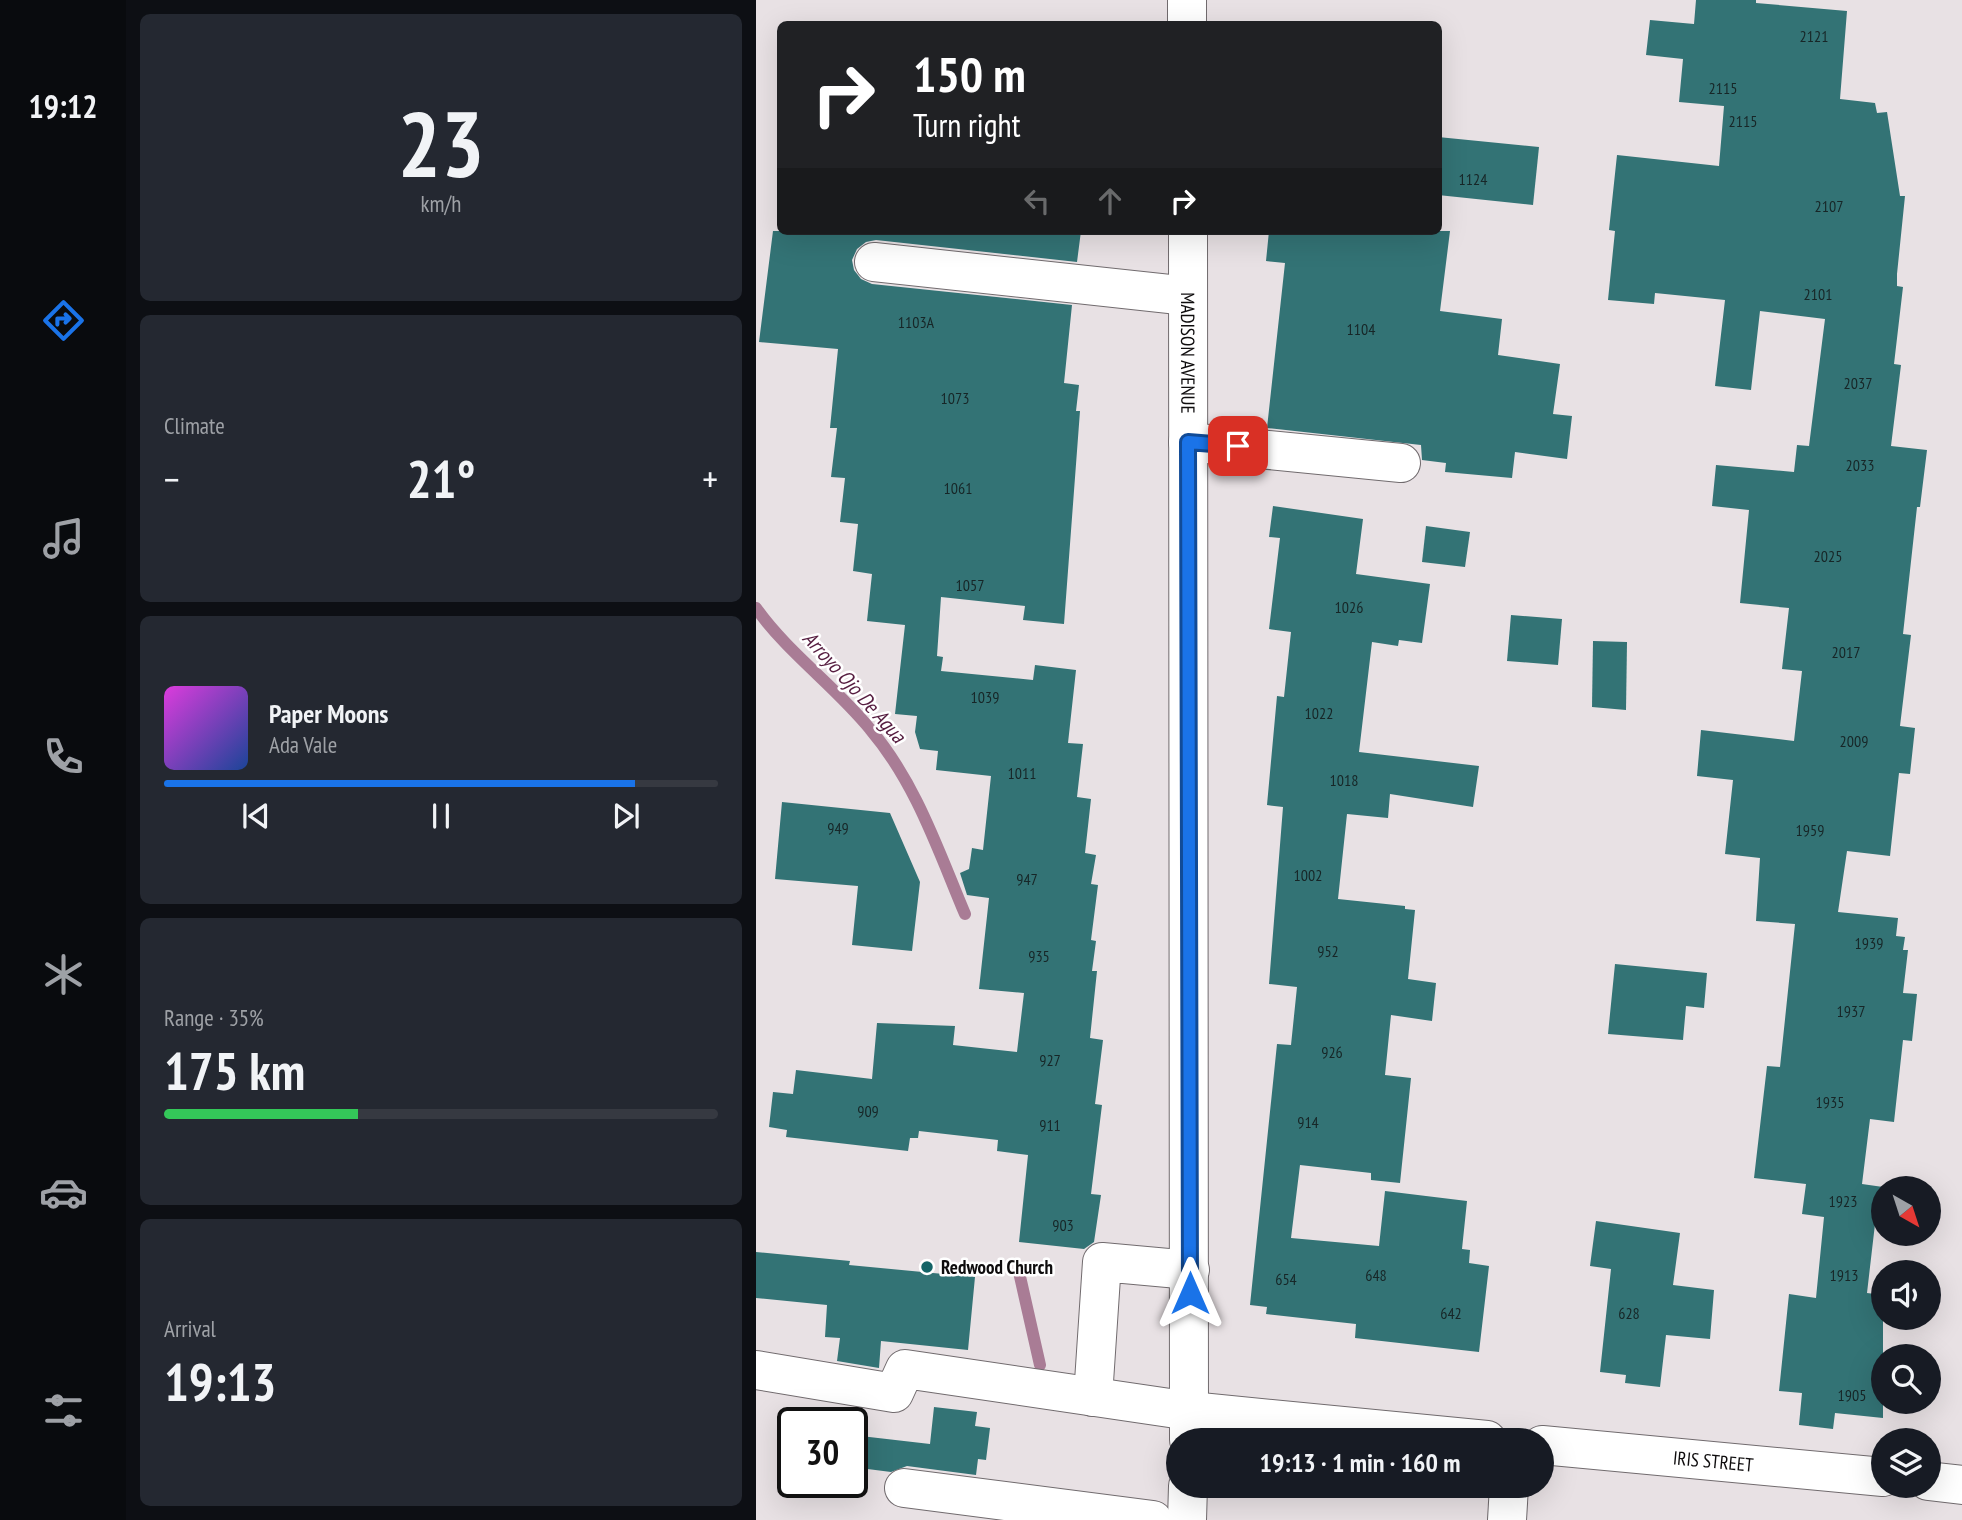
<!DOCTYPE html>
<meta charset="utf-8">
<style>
:root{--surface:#171b24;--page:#242831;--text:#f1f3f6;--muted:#9ea1a6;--line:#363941;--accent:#1a73e8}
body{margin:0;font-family:"PT Sans Narrow",sans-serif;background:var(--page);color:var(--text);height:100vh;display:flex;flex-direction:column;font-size:26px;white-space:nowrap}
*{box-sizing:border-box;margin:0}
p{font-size:23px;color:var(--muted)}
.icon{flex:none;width:38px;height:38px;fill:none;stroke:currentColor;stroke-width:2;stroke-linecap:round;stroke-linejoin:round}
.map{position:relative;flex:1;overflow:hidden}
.sheet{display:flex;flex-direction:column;gap:14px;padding:14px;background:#0d0f14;width:630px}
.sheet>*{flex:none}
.banner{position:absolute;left:21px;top:21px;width:665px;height:214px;border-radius:10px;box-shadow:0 7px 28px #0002;background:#202124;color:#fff;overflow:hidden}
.needle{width:46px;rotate:141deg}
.controls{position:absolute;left:1115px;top:1176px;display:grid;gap:14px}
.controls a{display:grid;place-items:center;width:70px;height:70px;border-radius:50%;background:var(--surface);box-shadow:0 7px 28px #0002;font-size:35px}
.speed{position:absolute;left:21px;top:1407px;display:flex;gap:14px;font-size:35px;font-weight:700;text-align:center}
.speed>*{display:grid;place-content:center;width:91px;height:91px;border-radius:50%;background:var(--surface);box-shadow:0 7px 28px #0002;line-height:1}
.speed .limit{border:4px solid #111;border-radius:10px;background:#fff;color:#111}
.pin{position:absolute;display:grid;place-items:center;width:60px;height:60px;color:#fff;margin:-30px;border-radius:14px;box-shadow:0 4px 10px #0006}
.me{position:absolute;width:77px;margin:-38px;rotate:0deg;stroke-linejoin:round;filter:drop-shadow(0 0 5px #0008)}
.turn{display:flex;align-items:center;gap:24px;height:147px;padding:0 21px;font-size:32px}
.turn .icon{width:91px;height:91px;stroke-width:2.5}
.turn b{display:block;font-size:49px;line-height:60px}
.lanes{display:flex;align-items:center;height:66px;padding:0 21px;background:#0003;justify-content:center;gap:35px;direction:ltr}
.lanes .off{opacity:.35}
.big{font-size:52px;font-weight:700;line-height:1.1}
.sheet .widget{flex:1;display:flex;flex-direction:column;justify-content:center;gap:10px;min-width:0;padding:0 24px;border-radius:10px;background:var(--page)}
.sheet .dial{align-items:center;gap:0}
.dial b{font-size:91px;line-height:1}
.song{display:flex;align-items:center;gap:21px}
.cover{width:84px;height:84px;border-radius:10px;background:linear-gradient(135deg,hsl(300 70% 55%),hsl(220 70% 35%))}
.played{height:7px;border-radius:4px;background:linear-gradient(90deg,var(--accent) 85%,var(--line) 85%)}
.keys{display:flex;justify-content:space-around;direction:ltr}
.heat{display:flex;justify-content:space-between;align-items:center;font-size:38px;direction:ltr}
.charge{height:10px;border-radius:5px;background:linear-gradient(90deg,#34c759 35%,var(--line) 0)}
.trip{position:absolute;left:410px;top:1428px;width:388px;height:70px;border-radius:35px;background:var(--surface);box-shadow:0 7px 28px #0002;font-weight:700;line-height:70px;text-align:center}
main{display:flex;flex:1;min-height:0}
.tab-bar{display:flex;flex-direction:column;width:126px;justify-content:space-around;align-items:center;background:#090b0e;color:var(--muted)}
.tab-bar .icon{width:49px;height:49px}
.tab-bar .selected{color:var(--accent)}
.tab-bar b{font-size:32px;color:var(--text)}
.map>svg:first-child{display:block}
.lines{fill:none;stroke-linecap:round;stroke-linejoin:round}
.stream{stroke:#a97c95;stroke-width:12}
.building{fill:#337375}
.minor-casing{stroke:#716b6e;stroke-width:40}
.minor{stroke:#fff;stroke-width:38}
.route-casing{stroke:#114b97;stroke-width:18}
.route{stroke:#1a73e8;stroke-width:12}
.poi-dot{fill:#156467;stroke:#fff;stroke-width:2.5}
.labels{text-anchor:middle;stroke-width:5;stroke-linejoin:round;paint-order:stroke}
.number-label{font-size:16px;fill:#172627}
.street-label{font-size:19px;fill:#0e0c0d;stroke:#fff}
.poi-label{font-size:19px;font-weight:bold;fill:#0e0c0d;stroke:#fff;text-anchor:start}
.water-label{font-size:21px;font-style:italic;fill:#561d40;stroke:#fff}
</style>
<main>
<nav class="tab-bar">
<b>19:12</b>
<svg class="icon selected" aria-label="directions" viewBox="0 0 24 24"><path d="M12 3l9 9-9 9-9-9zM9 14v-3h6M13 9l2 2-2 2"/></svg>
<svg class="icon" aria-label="music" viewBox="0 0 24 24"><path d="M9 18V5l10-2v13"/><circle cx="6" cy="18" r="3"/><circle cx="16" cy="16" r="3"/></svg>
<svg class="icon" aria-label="phone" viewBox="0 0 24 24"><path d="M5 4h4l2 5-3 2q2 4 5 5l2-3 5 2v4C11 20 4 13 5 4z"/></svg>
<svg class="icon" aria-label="climate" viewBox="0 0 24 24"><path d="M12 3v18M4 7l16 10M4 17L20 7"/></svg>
<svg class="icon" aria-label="car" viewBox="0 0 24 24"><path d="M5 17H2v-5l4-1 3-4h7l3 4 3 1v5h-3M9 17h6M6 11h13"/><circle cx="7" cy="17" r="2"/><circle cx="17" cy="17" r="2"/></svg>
<svg class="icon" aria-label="filters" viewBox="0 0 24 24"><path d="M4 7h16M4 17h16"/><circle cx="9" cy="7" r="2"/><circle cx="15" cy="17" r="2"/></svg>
</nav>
<section class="sheet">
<div class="widget dial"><b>23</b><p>km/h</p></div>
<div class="widget"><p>Climate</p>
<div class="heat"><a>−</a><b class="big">21°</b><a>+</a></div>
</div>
<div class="widget">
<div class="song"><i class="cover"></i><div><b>Paper Moons</b><p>Ada Vale</p></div></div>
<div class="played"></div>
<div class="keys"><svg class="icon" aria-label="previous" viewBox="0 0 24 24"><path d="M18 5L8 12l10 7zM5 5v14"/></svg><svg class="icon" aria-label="pause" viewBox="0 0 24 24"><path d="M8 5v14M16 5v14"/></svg><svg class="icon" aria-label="next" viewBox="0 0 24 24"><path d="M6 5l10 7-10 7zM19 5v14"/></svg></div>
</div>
<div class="widget"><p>Range · 35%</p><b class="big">175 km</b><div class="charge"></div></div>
<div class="widget"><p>Arrival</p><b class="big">19:13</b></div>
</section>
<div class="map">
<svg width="1206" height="1520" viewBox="0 0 1206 1520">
<rect width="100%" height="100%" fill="#e8e1e4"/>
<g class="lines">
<g class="stream">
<path d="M0 608C32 653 79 686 114 729 160 783 182 850 209 914"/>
<polyline points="263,1272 284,1365"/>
</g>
</g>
<g class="building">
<polygon points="940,0 1000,0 1000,3 1091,11 1084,99 1119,103 1121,113 1131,112 1144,196 1149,196 1141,274 1141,286 1147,287 1138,364 1145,365 1135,446 1171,450 1164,507 1161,507 1147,634 1155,635 1144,726 1159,728 1154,774 1143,773 1134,856 1091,851 1082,912 1142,918 1140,936 1149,937 1147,950 1152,950 1147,993 1161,994 1156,1041 1147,1040 1138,1122 1114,1119 1106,1184 1127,1187 1127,1225 1119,1224 1111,1293 1127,1295 1127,1418 1079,1413 1077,1429 1043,1425 1046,1393 1023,1391 1033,1294 1060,1298 1068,1217 1046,1214 1050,1184 998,1178 1011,1066 1024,1067 1039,924 1000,921 1004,858 969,854 977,780 941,776 945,730 1038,741 1046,671 1026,669 1033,608 984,603 993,510 956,506 960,465 1038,472 1041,445 1053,446 1069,319 1004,311 995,390 959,386 969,300 899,293 898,304 852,300 859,231 853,230 861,155 963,166 968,106 923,102 927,59 890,55 894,20 938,24"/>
<polygon points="682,137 783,147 777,205 682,195"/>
<polygon points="17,231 325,231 321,262 120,240 110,242 101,249 96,260 98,270 105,279 116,284 316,305 308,383 323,385 320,411 324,411 308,624 267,620 269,606 185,597 181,656 187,657 185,671 277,680 279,665 320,670 312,743 327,744 321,797 335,799 329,853 340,855 335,884 342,885 335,940 340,941 336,971 341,971 334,1038 347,1040 339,1104 346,1105 335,1194 345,1195 338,1242 328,1249 263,1242 272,1155 241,1151 242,1140 163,1131 162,1138 154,1138 152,1151 30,1137 31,1130 13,1127 17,1092 37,1094 40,1070 116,1079 121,1023 199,1026 197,1045 261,1052 268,993 223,989 233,898 211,895 204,873 213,869 216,848 227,850 235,776 180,770 182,751 164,749 159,732 161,716 139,714 149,625 111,621 116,574 97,571 102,524 84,522 89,478 75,477 81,428 74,428 82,349 3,342"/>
<polygon points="513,231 694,231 684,311 746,319 742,355 804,364 797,414 816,416 811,459 759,452 756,478 689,472 690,463 666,460 665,445 511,428 529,263 510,261"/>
<polygon points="517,506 607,519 600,574 674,584 666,643 643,640 642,646 616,642 603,752 723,766 717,807 634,794 632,818 591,814 582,899 649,906 649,909 659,910 652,979 680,983 676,1021 635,1015 629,1075 655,1078 644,1183 615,1180 615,1173 544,1165 535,1238 623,1246 629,1191 711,1201 706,1249 714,1250 713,1263 733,1266 723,1352 599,1338 600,1324 510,1314 511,1307 494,1305 521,1044 535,1045 541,987 513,984 527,807 511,805 521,696 528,697 535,632 513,629 524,538 513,537"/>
<polygon points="670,526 714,532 709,567 666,562"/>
<polygon points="755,615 806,619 802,665 751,661"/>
<polygon points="837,641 871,642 870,710 836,707"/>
<polygon points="26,802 134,813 164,882 156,951 96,945 102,886 19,879"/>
<polygon points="859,964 951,973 948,1008 930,1006 927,1040 852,1034"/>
<polygon points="840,1221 924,1233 917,1285 958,1290 954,1339 910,1335 904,1387 869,1383 870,1375 844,1372 855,1269 834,1266"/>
<polygon points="0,1252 94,1261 93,1265 219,1277 212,1350 125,1341 123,1368 81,1361 84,1338 69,1337 71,1305 0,1298"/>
<polygon points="178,1407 221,1412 219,1426 234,1428 230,1460 222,1459 220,1475 151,1466 135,1472 96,1467 96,1435 174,1444"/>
</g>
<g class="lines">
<defs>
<g id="minor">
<polyline points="431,0 431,24"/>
<path id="s1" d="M432 231 433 1440"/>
<polyline points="118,262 432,296"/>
<polyline points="432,442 645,463"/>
<polyline points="0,1370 138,1393 149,1369 434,1411 731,1440"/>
<polyline points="337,1397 346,1262 434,1270"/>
<path id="s2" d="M786 1445 1127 1477"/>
<polyline points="1172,1481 1206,1485"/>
<polyline points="148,1488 397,1520"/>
<polyline points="431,1520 432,1486"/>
<polyline points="751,1520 753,1486"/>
</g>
</defs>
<use href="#minor" class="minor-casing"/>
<use href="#minor" class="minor"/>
</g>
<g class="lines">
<defs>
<polyline id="route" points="434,1293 432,442 482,446"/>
</defs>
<use href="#route" class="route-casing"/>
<use href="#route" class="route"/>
</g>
<circle class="poi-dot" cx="171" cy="1267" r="7"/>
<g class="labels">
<g class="number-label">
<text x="1058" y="42">2121</text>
<text x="967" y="94">2115</text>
<text x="987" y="127">2115</text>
<text x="717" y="185">1124</text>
<text x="1073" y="212">2107</text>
<text x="1062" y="300">2101</text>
<text x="160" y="328">1103A</text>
<text x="605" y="335">1104</text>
<text x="1102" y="389">2037</text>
<text x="199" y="404">1073</text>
<text x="1104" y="471">2033</text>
<text x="202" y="494">1061</text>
<text x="1072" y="562">2025</text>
<text x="214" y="591">1057</text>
<text x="593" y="613">1026</text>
<text x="1090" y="658">2017</text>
<text x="229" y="703">1039</text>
<text x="563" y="719">1022</text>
<text x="1098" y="747">2009</text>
<text x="266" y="779">1011</text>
<text x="588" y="786">1018</text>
<text x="82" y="834">949</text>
<text x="1054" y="836">1959</text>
<text x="552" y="881">1002</text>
<text x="271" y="885">947</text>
<text x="1113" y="949">1939</text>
<text x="572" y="957">952</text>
<text x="283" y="962">935</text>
<text x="1095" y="1017">1937</text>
<text x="576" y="1058">926</text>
<text x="294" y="1066">927</text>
<text x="1074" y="1108">1935</text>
<text x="112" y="1117">909</text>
<text x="552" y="1128">914</text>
<text x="294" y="1131">911</text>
<text x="1087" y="1207">1923</text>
<text x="307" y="1231">903</text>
<text x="620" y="1281">648</text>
<text x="1088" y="1281">1913</text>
<text x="530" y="1285">654</text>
<text x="695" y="1319">642</text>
<text x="873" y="1319">628</text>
<text x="1096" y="1401">1905</text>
</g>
<g class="street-label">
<text dy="7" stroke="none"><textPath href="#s1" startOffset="122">MADISON AVENUE</textPath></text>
<text dy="7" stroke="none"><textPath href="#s2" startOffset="172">IRIS STREET</textPath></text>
</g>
<g class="poi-label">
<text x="185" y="1274">Redwood Church</text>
</g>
<g class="water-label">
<text transform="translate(98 687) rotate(48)" y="7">Arroyo Ojo De Agua</text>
</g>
</g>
</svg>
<div class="controls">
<a><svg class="needle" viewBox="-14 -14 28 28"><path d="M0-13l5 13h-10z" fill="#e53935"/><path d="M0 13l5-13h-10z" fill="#9ea1a6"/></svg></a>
<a><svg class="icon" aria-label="sound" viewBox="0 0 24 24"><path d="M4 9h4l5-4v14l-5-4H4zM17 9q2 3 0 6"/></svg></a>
<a><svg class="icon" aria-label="search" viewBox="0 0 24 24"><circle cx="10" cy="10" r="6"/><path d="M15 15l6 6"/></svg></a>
<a><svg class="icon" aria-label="layers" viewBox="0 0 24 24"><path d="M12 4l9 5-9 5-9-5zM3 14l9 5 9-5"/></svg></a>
</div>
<div class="speed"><div class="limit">30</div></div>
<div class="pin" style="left:482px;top:446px;background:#d93025"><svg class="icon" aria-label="arrive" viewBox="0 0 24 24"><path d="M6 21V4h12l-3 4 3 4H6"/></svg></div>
<svg class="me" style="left:434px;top:1293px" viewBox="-20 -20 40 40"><path d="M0-17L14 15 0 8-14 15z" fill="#1a73e8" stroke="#fff" stroke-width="4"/></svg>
<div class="trip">19:13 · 1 min · 160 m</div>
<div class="banner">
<div class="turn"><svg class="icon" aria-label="right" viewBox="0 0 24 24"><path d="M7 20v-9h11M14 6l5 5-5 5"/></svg><div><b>150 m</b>Turn right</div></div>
<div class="lanes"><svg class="icon off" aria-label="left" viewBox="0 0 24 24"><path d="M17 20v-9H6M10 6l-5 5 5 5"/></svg><svg class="icon off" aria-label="ahead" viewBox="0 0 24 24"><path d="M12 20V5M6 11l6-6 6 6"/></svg><svg class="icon" aria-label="right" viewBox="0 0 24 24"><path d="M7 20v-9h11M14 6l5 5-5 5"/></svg></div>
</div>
</div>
</main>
